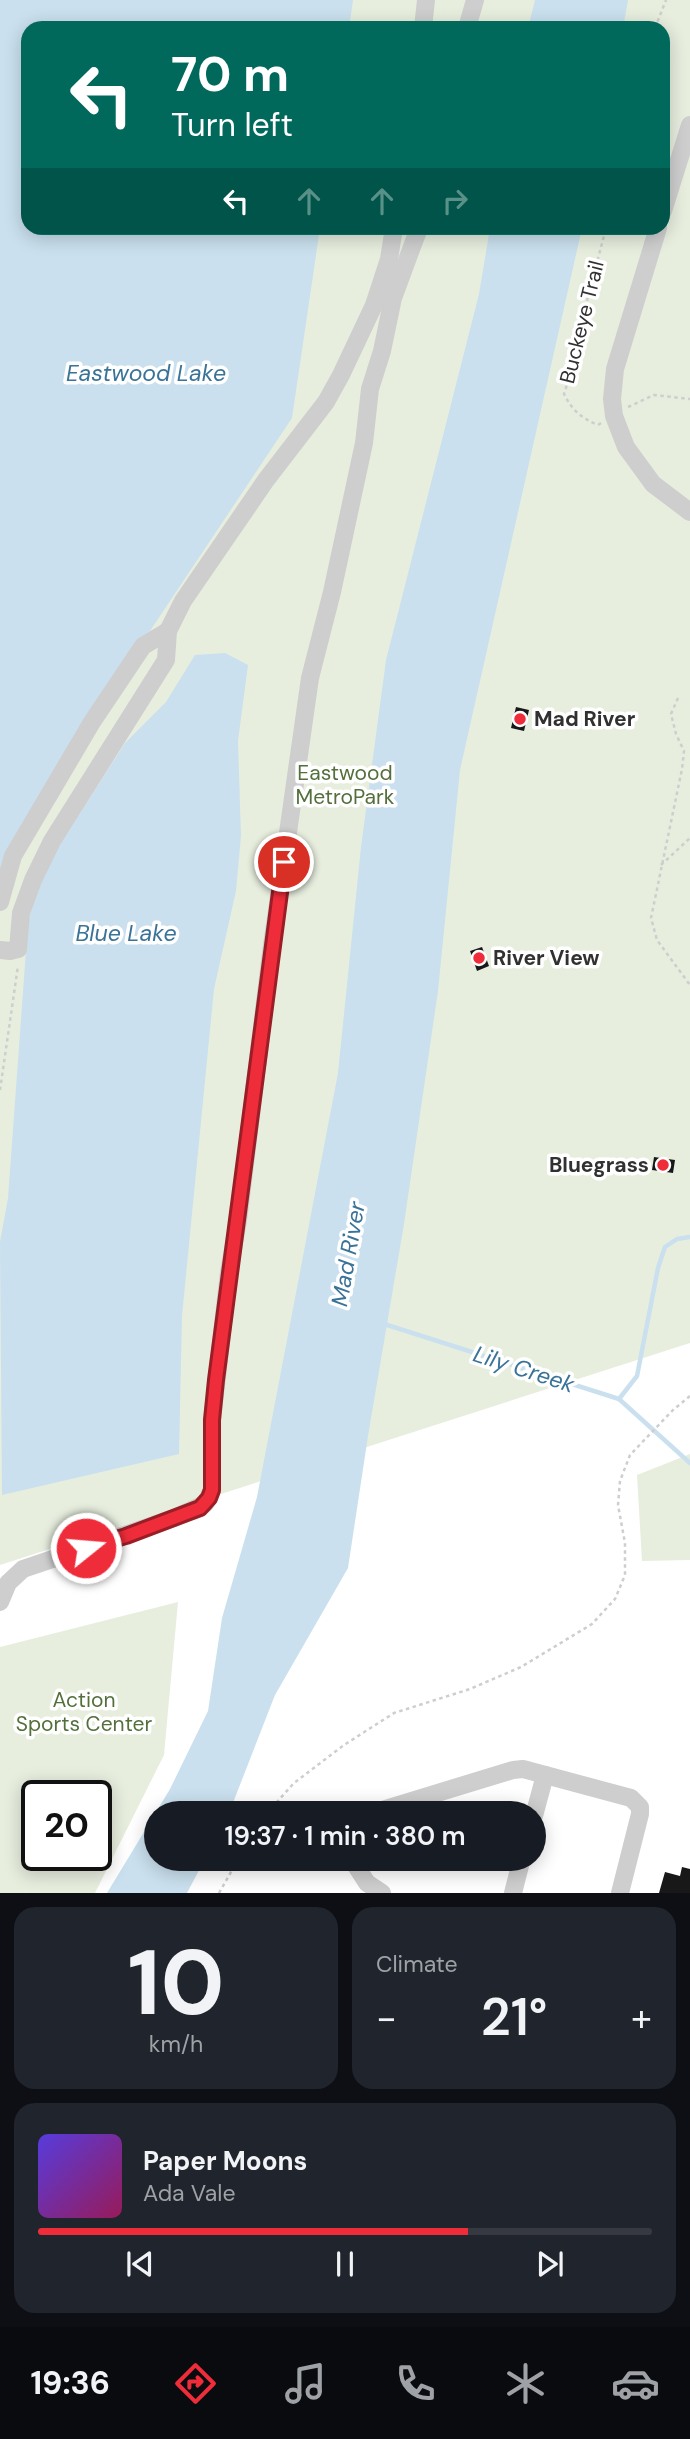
<!DOCTYPE html>
<meta charset="utf-8">
<style>
:root{--surface:#171b24;--page:#20242c;--text:#f1f3f6;--muted:#9ea1a6;--line:#363941;--accent:#ee2c3a}
body{margin:0;font-family:"DM Sans",sans-serif;background:var(--page);color:var(--text);height:100vh;display:flex;flex-direction:column;font-size:26px;white-space:nowrap}
*{box-sizing:border-box;margin:0}
p{font-size:23px;color:var(--muted)}
.icon{flex:none;width:38px;height:38px;fill:none;stroke:currentColor;stroke-width:2;stroke-linecap:round;stroke-linejoin:round}
.map{position:relative;height:1893px;overflow:hidden}
.details{display:flex;flex-direction:column;gap:14px;padding:14px;background:#0d0f14;flex:1}
.details>*{flex:none}
.banner{position:absolute;left:21px;top:21px;width:649px;height:214px;border-radius:21px;box-shadow:0 4px 18px #0003;background:#00695c;color:#fff;overflow:hidden}
.speed{position:absolute;left:21px;top:1780px;display:flex;gap:14px;font-size:35px;font-weight:700;text-align:center}
.speed>*{display:grid;place-content:center;width:91px;height:91px;border-radius:50%;background:var(--surface);box-shadow:0 4px 18px #0003;line-height:1}
.speed .limit{border:4px solid #111;border-radius:10px;background:#fff;color:#111}
.pin{position:absolute;display:grid;place-items:center;width:60px;height:60px;color:#fff;margin:-30px;border:4px solid #fff;border-radius:50%;box-shadow:0 2px 7px #0007}
.me{position:absolute;width:77px;margin:-38px;rotate:73deg;stroke-linejoin:round;filter:drop-shadow(0 0 5px #0008)}
.turn{display:flex;align-items:center;gap:24px;height:147px;padding:0 35px;font-size:32px}
.turn .icon{width:91px;height:91px;stroke-width:2.5}
.turn b{display:block;font-size:49px;line-height:60px}
.lanes{display:flex;align-items:center;height:66px;padding:0 35px;background:#0003;justify-content:center;gap:35px;direction:ltr}
.lanes .off{opacity:.35}
.big{font-size:52px;font-weight:600;line-height:1.1}
.details .widget{flex:1;display:flex;flex-direction:column;justify-content:center;gap:10px;min-width:0;padding:0 24px;border-radius:21px;background:var(--page)}
.details .dial{align-items:center;gap:0}
.dial b{font-size:91px;line-height:1}
.song{display:flex;align-items:center;gap:21px}
.cover{width:84px;height:84px;border-radius:10px;background:linear-gradient(135deg,hsl(250 70% 55%),hsl(330 70% 35%))}
.played{height:7px;border-radius:4px;background:linear-gradient(90deg,var(--accent) 70%,var(--line) 70%)}
.keys{display:flex;justify-content:space-around;direction:ltr}
.heat{display:flex;justify-content:space-between;align-items:center;font-size:38px;direction:ltr}
.details .tiles{flex:1;display:grid;gap:14px;grid-template-columns:1fr 1fr}
.widget:last-child{grid-column:span 2}
.trip{position:absolute;left:144px;top:1801px;width:402px;height:70px;border-radius:35px;background:var(--surface);box-shadow:0 4px 18px #0003;font-weight:600;line-height:70px;text-align:center}
.tab-bar{display:flex;height:112px;justify-content:space-around;align-items:center;background:#090b0e;color:var(--muted)}
.tab-bar .icon{width:49px;height:49px}
.tab-bar .current{color:var(--accent)}
.tab-bar b{font-size:32px;color:var(--text)}
.map>svg:first-child{display:block}
.green{fill:#e7eede;fill-rule:evenodd}
.water{fill:#cae0ee}
.lines{fill:none;stroke-linecap:round;stroke-linejoin:round}
.stream{stroke:#cae0ee;stroke-width:4.5}
.building{fill:#181818}
.path{stroke:#cecece;stroke-width:2.5;stroke-dasharray:3.5 3.5;stroke-linecap:butt}
.minor{stroke:#cecece;stroke-width:18}
.route-casing{stroke:#9b1d26;stroke-width:18}
.route{stroke:#ee2c3a;stroke-width:12}
.poi-dot{fill:#ee2c3a;stroke:#fff;stroke-width:2.5}
.labels{text-anchor:middle;stroke-width:7;stroke-linejoin:round;paint-order:stroke}
.street-label{font-size:21px;fill:#313131;stroke:#fff}
.poi-label{font-size:21px;font-weight:bold;fill:#313131;stroke:#fff;text-anchor:start}
.park-label{font-size:21px;fill:#536f3b;stroke:#fff}
.water-label{font-size:23px;font-style:italic;fill:#3a7398;stroke:#fff}
</style>
<div class="map">
<svg width="690" height="1893" viewBox="0 0 690 1893">
<rect width="100%" height="100%" fill="#fff"/>
<g class="green">
<path d="M0 0H690V1343L0 1565ZM28 28H663V228H28Z"/>
<polygon points="690,1454 690,1560 642,1561 637,1475"/>
<path d="M178 1602 164 1755 95 1893H0V1647ZM37 1796H96V1855H37Z"/>
</g>
<g class="water">
<polygon points="0,0 353,0 349,28 28,28 28,228 320,228 292,418 148,634 0,887"/>
<polygon points="535,0 628,0 623,28 528,28"/>
<polygon points="490,228 582,228 460,770 438,991 404,1224 368,1436 348,1568 275,1695 229,1813 156,1813 156,1858 205,1859 187,1893 107,1893 170,1789 208,1711 222,1618 257,1497 338,1073 361,847 386,660 479,294"/>
<polygon points="225,653 248,665 238,741 241,836 236,891 214,989 182,1316 179,1454 2,1495 0,1242 8,1198 28,923 41,874 125,743 166,702 195,655"/>
</g>
<g class="lines">
<g class="stream">
<polyline points="381,1323 619,1399 690,1463"/>
<polyline points="619,1399 637,1376 658,1268 665,1247 677,1239 690,1237"/>
</g>
</g>
<g class="building">
<polygon points="516,707 529,710 524,731 511,728"/>
<polygon points="482,947 489,966 477,971 470,951"/>
<polygon points="654,1157 675,1160 673,1173 652,1170"/>
<polygon points="682,1867 690,1869 690,1893 659,1893 665,1872 680,1876"/>
</g>
<g class="lines">
<g class="path">
<polyline points="655,28 666,0"/>
<polyline points="628,407 654,395 690,399"/>
<path d="M601 423 598 425C581 418 572 410 564 394L579 346 581 324 606 228"/>
<polyline points="678,698 671,714 676,734 684,751 682,769 651,918 657,940 690,985"/>
<polyline points="661,865 690,838"/>
<polyline points="0,1090 18,966"/>
<polyline points="267,1813 294,1783 344,1745 394,1713 470,1689 521,1667 592,1624 615,1599 625,1575 625,1543 618,1505 620,1481 630,1455 673,1410 690,1396"/>
<polyline points="219,1893 239,1858"/>
</g>
<g class="minor">
<polyline points="423,28 426,0"/>
<polyline points="467,28 475,0"/>
<polyline points="663,211 690,125"/>
<polyline points="658,228 615,369 612,399 614,416 626,447 653,484 690,512"/>
<polyline points="0,902 13,856 92,722 143,646 168,631"/>
<polyline points="0,950 10,951 18,949 21,913 33,880 52,841 166,660 168,631 183,601 266,480 326,402 341,375 374,305 389,259 394,228"/>
<polyline points="0,1602 8,1583 23,1569 174,1518 205,1504 212,1490 212,1420 229,1272 238,1221 272,945 310,678 332,592 364,443 370,389 382,351 393,298 419,228"/>
<polyline points="372,1813 513,1770 523,1769 631,1798 640,1807 640,1814 620,1893"/>
<polyline points="534,1816 545,1775"/>
<polyline points="351,1858 367,1883 382,1893"/>
<polyline points="513,1893 522,1858"/>
</g>
</g>
<g class="lines">
<defs>
<polyline id="route" points="86,1548 126,1536 200,1508 209,1498 212,1490 212,1420 216,1380 284,862"/>
</defs>
<use href="#route" class="route-casing"/>
<use href="#route" class="route"/>
</g>
<g class="poi-dot">
<circle cx="520" cy="719" r="7"/>
<circle cx="479" cy="958" r="7"/>
<circle cx="663" cy="1165" r="7"/>
</g>
<g class="labels">
<g class="street-label">
<text transform="translate(582 322) rotate(-76)" y="7">Buckeye Trail</text>
</g>
<g class="poi-label">
<text x="534" y="726">Mad River</text>
<text x="493" y="965">River View</text>
<text x="649" y="1172" text-anchor="end">Bluegrass</text>
</g>
<g class="park-label">
<text x="345" y="780">Eastwood<tspan x="345" dy="24">MetroPark</tspan></text>
<text x="84" y="1707">Action<tspan x="84" dy="24">Sports Center</tspan></text>
</g>
<g class="water-label">
<text x="146" y="381">Eastwood Lake</text>
<text x="126" y="941">Blue Lake</text>
<text transform="translate(348 1254) rotate(-80)" y="8">Mad River</text>
<text transform="translate(524 1369) rotate(18)" y="8">Lily Creek</text>
</g>
</g>
</svg>
<div class="speed"><div class="limit">20</div></div>
<div class="pin" style="left:284px;top:862px;background:#d93025"><svg class="icon" aria-label="arrive" viewBox="0 0 24 24"><path d="M6 21V4h12l-3 4 3 4H6"/></svg></div>
<svg class="me" style="left:86px;top:1548px" viewBox="-20 -20 40 40"><circle r="17" fill="#ee2c3a" stroke="#fff" stroke-width="3"/><path d="M0-11L8 9 0 5-8 9z" fill="#fff"/></svg>
<div class="trip">19:37 · 1 min · 380 m</div>
<div class="banner">
<div class="turn"><svg class="icon" aria-label="left" viewBox="0 0 24 24"><path d="M17 20v-9H6M10 6l-5 5 5 5"/></svg><div><b>70 m</b>Turn left</div></div>
<div class="lanes"><svg class="icon" aria-label="left" viewBox="0 0 24 24"><path d="M17 20v-9H6M10 6l-5 5 5 5"/></svg><svg class="icon off" aria-label="ahead" viewBox="0 0 24 24"><path d="M12 20V5M6 11l6-6 6 6"/></svg><svg class="icon off" aria-label="ahead" viewBox="0 0 24 24"><path d="M12 20V5M6 11l6-6 6 6"/></svg><svg class="icon off" aria-label="right" viewBox="0 0 24 24"><path d="M7 20v-9h11M14 6l5 5-5 5"/></svg></div>
</div>
</div>
<section class="details">
<div class="tiles">
<div class="widget dial"><b>10</b><p>km/h</p></div>
<div class="widget"><p>Climate</p>
<div class="heat"><a>−</a><b class="big">21°</b><a>+</a></div>
</div>
<div class="widget">
<div class="song"><i class="cover"></i><div><b>Paper Moons</b><p>Ada Vale</p></div></div>
<div class="played"></div>
<div class="keys"><svg class="icon" aria-label="previous" viewBox="0 0 24 24"><path d="M18 5L8 12l10 7zM5 5v14"/></svg><svg class="icon" aria-label="pause" viewBox="0 0 24 24"><path d="M8 5v14M16 5v14"/></svg><svg class="icon" aria-label="next" viewBox="0 0 24 24"><path d="M6 5l10 7-10 7zM19 5v14"/></svg></div>
</div>
</div>
</section>
<nav class="tab-bar">
<b>19:36</b>
<svg class="icon current" aria-label="directions" viewBox="0 0 24 24"><path d="M12 3l9 9-9 9-9-9zM9 14v-3h6M13 9l2 2-2 2"/></svg>
<svg class="icon" aria-label="music" viewBox="0 0 24 24"><path d="M9 18V5l10-2v13"/><circle cx="6" cy="18" r="3"/><circle cx="16" cy="16" r="3"/></svg>
<svg class="icon" aria-label="phone" viewBox="0 0 24 24"><path d="M5 4h4l2 5-3 2q2 4 5 5l2-3 5 2v4C11 20 4 13 5 4z"/></svg>
<svg class="icon" aria-label="climate" viewBox="0 0 24 24"><path d="M12 3v18M4 7l16 10M4 17L20 7"/></svg>
<svg class="icon" aria-label="car" viewBox="0 0 24 24"><path d="M5 17H2v-5l4-1 3-4h7l3 4 3 1v5h-3M9 17h6M6 11h13"/><circle cx="7" cy="17" r="2"/><circle cx="17" cy="17" r="2"/></svg>
</nav>
